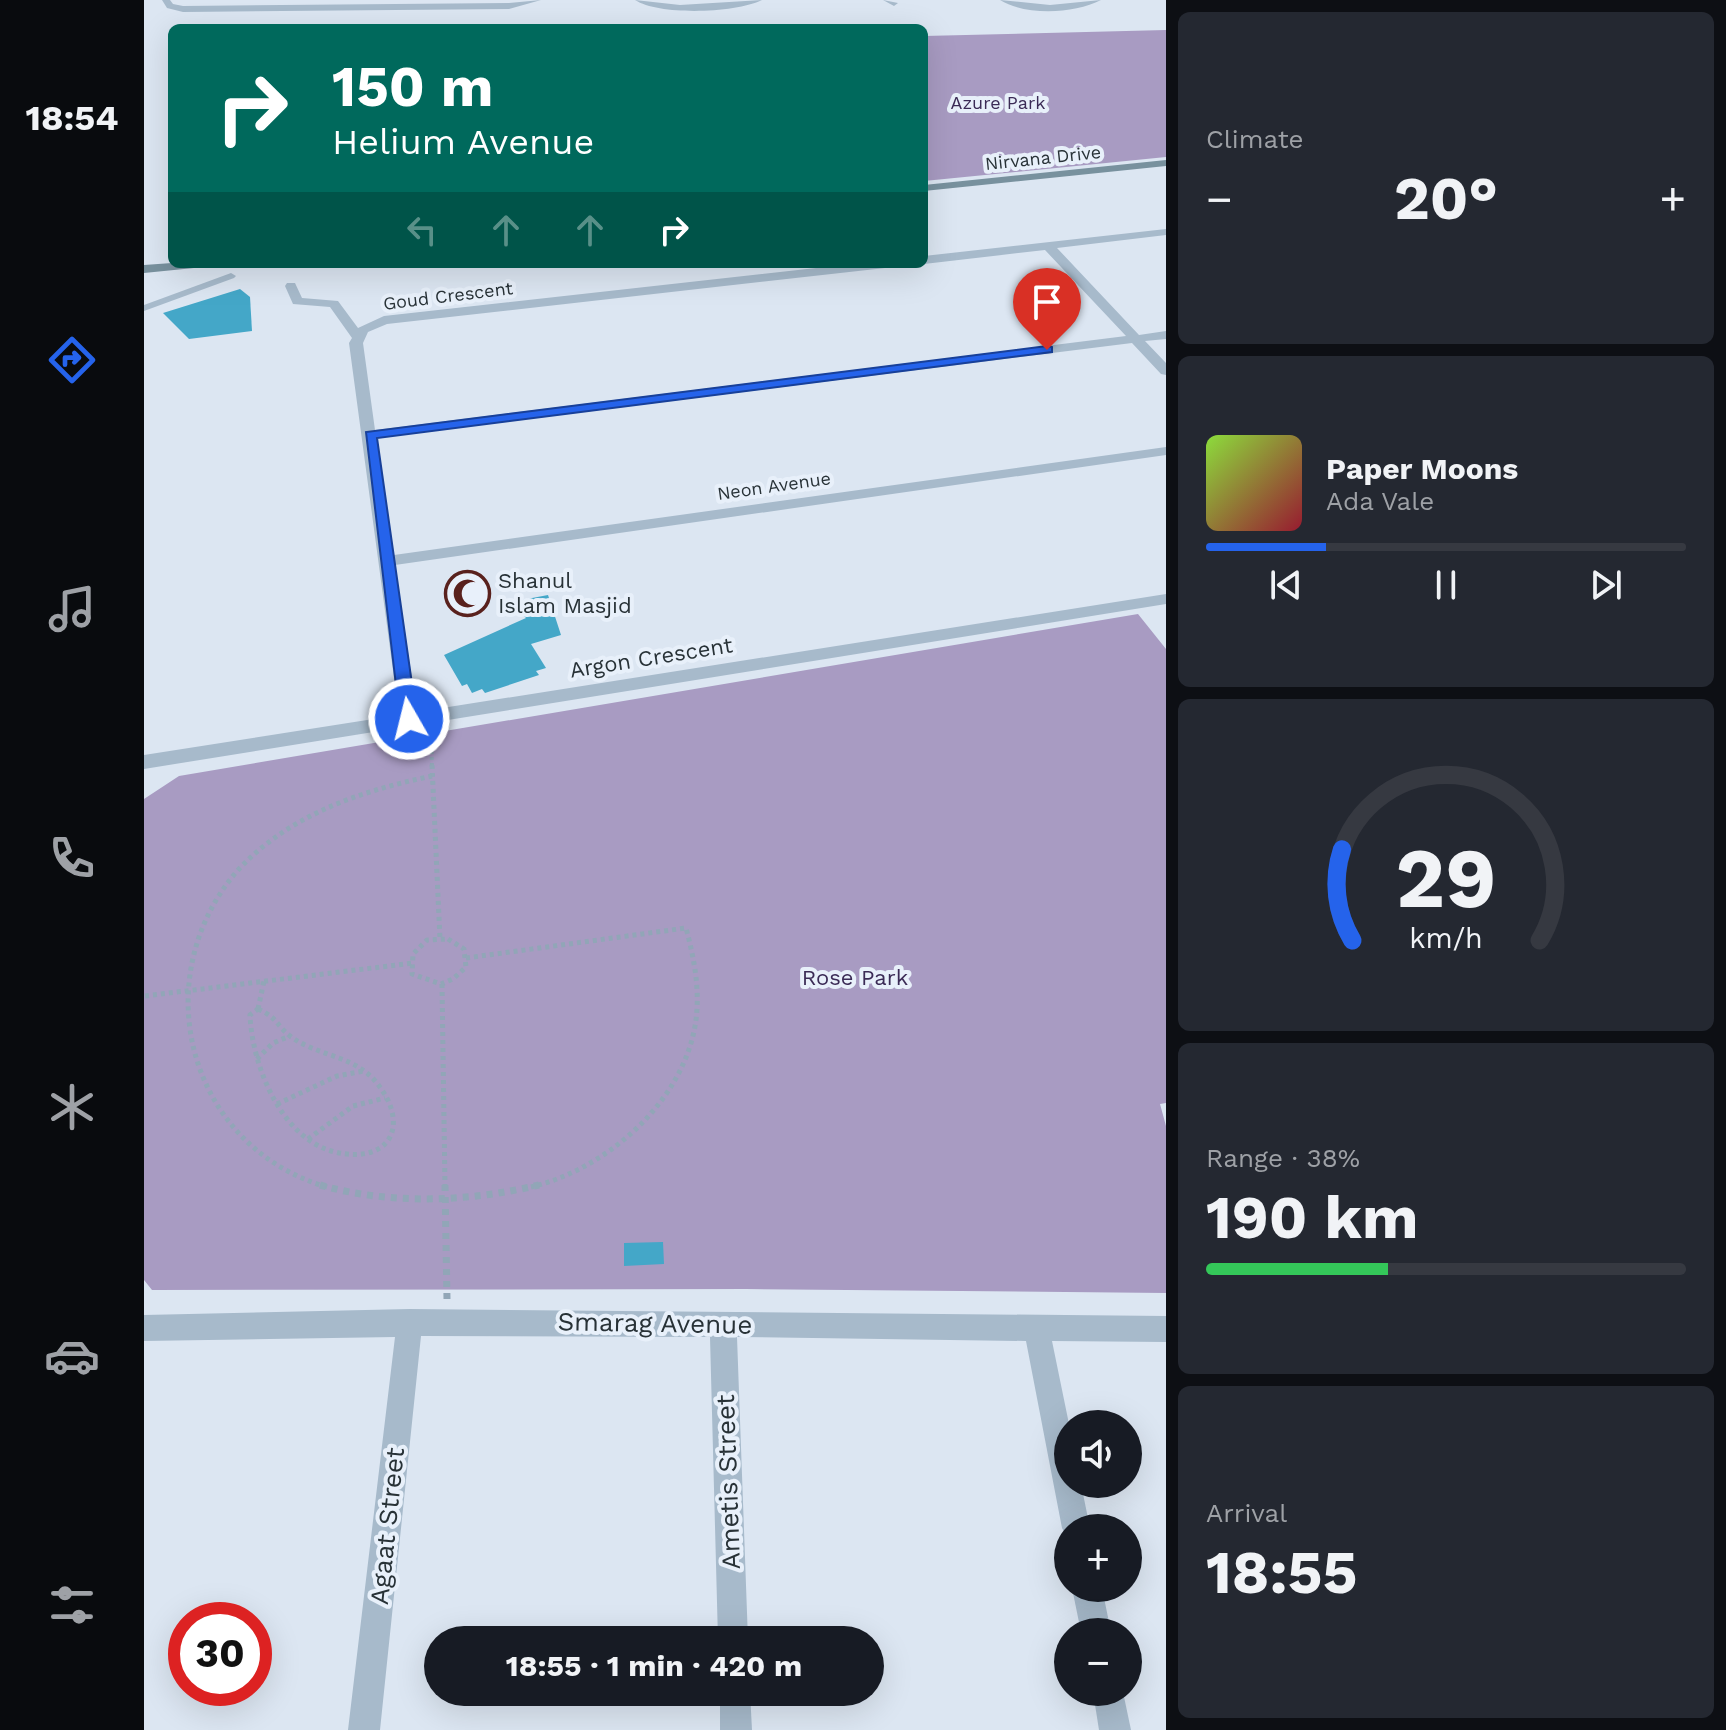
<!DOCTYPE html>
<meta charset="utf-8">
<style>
:root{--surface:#171b24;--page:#242831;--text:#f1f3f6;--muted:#9ea1a6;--line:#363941;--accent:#2563eb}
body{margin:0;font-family:"Work Sans",sans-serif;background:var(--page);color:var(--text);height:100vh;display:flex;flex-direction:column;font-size:30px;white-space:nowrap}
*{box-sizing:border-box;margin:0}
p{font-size:26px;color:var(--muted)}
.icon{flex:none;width:44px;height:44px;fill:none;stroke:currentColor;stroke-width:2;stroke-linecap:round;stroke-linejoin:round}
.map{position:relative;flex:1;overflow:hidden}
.details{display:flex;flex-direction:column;gap:12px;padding:12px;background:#0d0f14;width:560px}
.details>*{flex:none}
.guide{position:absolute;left:24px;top:24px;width:760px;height:244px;border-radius:12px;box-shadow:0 8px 32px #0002;background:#00695c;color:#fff;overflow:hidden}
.controls{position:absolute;left:910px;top:1410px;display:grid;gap:16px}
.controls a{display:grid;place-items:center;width:88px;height:88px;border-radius:50%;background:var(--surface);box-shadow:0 8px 32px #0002;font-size:40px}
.speed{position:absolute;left:24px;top:1602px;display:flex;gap:16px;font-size:40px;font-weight:700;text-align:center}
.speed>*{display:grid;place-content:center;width:104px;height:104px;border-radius:50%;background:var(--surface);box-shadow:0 8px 32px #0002;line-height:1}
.speed .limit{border:12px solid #d22;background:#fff;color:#111}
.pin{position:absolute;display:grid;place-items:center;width:68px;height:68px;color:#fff;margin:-82px -34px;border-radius:50% 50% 50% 0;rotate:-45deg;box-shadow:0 0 8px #0007}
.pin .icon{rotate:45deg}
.me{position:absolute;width:88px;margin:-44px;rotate:352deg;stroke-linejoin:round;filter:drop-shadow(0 0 6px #0008)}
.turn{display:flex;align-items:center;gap:28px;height:168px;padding:0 32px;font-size:36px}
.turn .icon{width:104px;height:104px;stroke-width:2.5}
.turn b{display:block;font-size:56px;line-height:68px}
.lanes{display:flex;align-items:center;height:76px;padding:0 32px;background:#0003;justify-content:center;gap:40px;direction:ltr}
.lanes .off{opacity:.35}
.big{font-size:60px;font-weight:700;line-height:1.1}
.details .card{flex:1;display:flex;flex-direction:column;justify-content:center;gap:12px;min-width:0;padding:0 28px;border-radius:12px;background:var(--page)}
.details .dial{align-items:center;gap:0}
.dial svg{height:208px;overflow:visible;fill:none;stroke:var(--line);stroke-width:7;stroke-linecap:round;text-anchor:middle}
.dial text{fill:var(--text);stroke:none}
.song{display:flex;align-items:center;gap:24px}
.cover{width:96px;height:96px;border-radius:12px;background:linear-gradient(135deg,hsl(90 70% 55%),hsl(350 70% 35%))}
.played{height:8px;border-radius:4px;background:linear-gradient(90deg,var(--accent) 25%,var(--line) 25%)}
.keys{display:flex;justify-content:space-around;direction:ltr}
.heat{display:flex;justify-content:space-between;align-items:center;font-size:44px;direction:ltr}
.charge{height:12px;border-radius:6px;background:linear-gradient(90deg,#34c759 38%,var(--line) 0)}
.trip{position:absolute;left:280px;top:1626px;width:460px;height:80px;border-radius:40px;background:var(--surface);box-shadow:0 8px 32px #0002;font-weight:700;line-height:80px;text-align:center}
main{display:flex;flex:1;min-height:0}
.dock{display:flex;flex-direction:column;width:144px;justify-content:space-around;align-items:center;background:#090b0e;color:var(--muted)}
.dock .icon{width:56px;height:56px}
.dock .active{color:var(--accent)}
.dock b{font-size:36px;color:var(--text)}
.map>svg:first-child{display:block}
.green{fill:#a89bc2}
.building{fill:#44a7c8}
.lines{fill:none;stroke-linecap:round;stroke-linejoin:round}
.path-far2{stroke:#91a6b7;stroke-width:4;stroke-dasharray:3 3;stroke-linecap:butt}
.path-far1{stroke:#91a6b7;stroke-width:5;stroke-dasharray:4 4;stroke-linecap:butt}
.path{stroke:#91a6b7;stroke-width:7;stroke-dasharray:6 6;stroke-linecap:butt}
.service{fill:#a7bacb;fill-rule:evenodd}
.minor{fill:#a7bacb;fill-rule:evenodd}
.secondary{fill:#78919e;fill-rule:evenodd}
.route{fill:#2563eb;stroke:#184099;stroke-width:2}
.labels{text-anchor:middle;stroke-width:8;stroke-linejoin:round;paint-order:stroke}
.far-park-label{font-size:18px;fill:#3b2b56;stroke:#e8f0fa}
.far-street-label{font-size:18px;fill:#283237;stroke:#e8f0fa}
.poi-label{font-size:22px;fill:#283237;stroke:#e8f0fa;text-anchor:start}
.street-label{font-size:22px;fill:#283237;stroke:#e8f0fa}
.park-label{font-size:22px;fill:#3b2b56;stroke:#e8f0fa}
.near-street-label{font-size:26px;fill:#283237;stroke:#e8f0fa}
</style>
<main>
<nav class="dock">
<b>18:54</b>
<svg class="icon active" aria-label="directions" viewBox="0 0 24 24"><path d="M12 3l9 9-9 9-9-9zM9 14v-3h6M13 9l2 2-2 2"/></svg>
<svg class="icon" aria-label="music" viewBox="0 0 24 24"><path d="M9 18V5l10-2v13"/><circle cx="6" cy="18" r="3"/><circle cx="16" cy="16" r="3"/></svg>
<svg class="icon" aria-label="phone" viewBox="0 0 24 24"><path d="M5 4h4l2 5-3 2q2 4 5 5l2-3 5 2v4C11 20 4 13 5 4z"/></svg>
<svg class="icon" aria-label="climate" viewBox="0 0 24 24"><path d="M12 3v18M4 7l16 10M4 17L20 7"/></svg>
<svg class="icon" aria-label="car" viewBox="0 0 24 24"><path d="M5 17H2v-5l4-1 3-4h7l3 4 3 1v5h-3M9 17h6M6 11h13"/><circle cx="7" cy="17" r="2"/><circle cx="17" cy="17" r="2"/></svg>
<svg class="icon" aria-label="filters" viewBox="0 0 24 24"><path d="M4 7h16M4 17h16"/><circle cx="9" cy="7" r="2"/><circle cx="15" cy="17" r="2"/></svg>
</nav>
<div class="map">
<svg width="1022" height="1730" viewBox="0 0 1022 1730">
<rect width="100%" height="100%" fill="#dce6f2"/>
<g class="green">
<polygon points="1022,30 1022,157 780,181 780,36"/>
<polygon points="994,614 1022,649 1022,1103 1016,1104 1022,1126 1022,1293 602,1289 8,1290 0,1280 0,799 35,776"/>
</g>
<g class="building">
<polygon points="96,289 106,297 108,331 45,339 19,313"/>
<polygon points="404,595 417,635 387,644 402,668 392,671 395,675 341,693 338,689 328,693 323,684 318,686 300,655 382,618 367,602"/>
<polygon points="519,1242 520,1264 480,1266 480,1243"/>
</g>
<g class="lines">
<polyline class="path-far2" points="287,733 288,767"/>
<g class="path-far1">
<polyline points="288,765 296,939"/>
<polygon points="304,939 320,949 322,967 309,979 297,984 268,974 269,954 283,940"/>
<path d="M322 958 542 928C550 958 556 988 552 1020 541 1101 463 1169 387 1187"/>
<polyline points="298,984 301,1187"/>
<polyline points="1,996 269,963"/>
<path d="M114 1009C134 1018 132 1025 146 1036 172 1056 210 1055 232 1082 267 1124 247 1165 191 1152 137 1139 108 1065 106 1015Z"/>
<polyline points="114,1009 120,981"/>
<polyline points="113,1059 129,1043 146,1036"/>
<polyline points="133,1104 193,1076 220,1071"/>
<polyline points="164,1139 209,1106 241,1098"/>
<path d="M183 1187C44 1147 0 978 94 870 145 815 216 791 288 776"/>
</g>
<g class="path">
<path d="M176 1185C247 1205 324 1202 395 1185"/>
<polyline points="301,1185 303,1299"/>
</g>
<polygon class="service" points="87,273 92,276 90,278 0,311 0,305"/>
<g class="minor">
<polygon points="18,0 26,0 29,4 39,6 365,3 397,0 365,9 39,12 23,8"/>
<path d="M491 0 536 5 618 0C592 13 516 16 491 0Z"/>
<polygon points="739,0 754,3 750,6"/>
<path d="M856 0 906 5 957 0C930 14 882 16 856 0Z"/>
<polygon points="1022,229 1022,235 913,248 995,335 1022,331 1022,339 1001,341 1022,363 1022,375 1017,374 988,343 233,438 250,555 1022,447 1022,455 251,565 273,712 1022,594 1022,604 0,769 0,755 255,715 205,343 208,338 186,307 149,304 141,286 143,283 151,283 158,298 194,301 214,328 240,316 708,264 747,264 741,268 243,324 224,332 219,343 231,430 982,336 901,250 780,264 780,256"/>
<polygon points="266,1309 1022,1316 1022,1342 908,1341 925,1424 924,1484 937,1484 946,1528 924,1528 924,1539 918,1528 882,1341 593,1337 604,1640 574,1640 566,1337 277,1336 236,1730 204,1730 251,1337 0,1341 0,1315"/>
<polygon points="928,1588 958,1588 967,1632 937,1632"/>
<polygon points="576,1692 606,1692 608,1730 576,1730"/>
<polygon points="949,1692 979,1692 987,1730 955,1730"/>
</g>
<g class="secondary">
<polygon points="1022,160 1022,166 780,191 780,185"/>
<polygon points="28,263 56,264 50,268 0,273 0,265"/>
</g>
</g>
<polygon class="route" points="903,346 908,347 908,352 233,438 273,719 265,725 256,719 222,432"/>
<defs>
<symbol id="mosque-ring" viewBox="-11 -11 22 22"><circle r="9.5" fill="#e8f0fa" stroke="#59211d" stroke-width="1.5"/><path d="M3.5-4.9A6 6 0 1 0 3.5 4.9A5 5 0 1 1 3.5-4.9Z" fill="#59211d"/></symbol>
</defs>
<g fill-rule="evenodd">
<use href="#mosque-ring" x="298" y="568" width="51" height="51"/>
</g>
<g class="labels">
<g class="far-park-label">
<text x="854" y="109">Azure Park</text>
</g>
<g class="far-street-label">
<text transform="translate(899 158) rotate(-6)" y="6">Nirvana Drive</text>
<text transform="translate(304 296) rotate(-7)" y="6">Goud Crescent</text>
<text transform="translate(630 486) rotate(-8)" y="6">Neon Avenue</text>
</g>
<g class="poi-label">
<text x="354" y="588">Shanul<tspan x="354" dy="25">Islam Masjid</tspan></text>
</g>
<g class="street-label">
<text transform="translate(507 657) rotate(-9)" y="8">Argon Crescent</text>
</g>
<g class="park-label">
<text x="711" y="985">Rose Park</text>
</g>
<g class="near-street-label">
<text transform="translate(511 1323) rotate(1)" y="9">Smarag Avenue</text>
<text transform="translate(584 1482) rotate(-92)" y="9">Ametis Street</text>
<text transform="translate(243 1526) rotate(-84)" y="9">Agaat Street</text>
</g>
</g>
</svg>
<div class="controls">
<a><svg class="icon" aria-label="sound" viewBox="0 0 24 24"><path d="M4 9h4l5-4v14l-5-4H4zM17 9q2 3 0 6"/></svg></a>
<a>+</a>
<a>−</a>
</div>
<div class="speed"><div class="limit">30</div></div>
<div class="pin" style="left:903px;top:350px;background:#d93025"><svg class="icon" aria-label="arrive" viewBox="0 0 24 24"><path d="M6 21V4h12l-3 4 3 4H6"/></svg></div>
<svg class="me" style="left:265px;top:719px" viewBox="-20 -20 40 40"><circle r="17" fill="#2563eb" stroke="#fff" stroke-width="3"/><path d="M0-11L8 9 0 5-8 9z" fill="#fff"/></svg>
<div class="trip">18:55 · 1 min · 420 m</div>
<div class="guide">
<div class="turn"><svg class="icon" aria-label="right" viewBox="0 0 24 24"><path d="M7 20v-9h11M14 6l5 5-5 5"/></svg><div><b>150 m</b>Helium Avenue</div></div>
<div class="lanes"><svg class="icon off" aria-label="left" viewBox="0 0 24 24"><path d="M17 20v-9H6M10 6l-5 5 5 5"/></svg><svg class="icon off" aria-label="ahead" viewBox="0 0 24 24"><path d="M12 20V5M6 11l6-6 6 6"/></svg><svg class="icon off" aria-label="ahead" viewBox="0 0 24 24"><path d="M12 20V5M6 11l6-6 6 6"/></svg><svg class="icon" aria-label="right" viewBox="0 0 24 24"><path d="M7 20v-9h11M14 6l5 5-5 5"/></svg></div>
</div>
</div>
<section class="details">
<div class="card"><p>Climate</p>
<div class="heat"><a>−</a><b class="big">20°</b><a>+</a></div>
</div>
<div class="card">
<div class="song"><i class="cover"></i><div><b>Paper Moons</b><p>Ada Vale</p></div></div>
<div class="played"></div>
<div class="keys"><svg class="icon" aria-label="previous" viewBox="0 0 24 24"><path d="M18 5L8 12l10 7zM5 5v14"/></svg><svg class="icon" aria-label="pause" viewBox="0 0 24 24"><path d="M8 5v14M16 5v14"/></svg><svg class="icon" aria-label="next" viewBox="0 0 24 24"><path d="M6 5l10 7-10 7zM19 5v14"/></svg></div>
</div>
<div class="card dial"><svg viewBox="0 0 100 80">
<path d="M14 69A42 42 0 1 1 86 69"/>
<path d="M14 69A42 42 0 0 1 10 34" stroke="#2563eb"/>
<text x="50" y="56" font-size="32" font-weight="700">29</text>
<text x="50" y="72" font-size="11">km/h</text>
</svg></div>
<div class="card"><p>Range · 38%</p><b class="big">190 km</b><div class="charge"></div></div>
<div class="card"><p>Arrival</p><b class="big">18:55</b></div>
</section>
</main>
